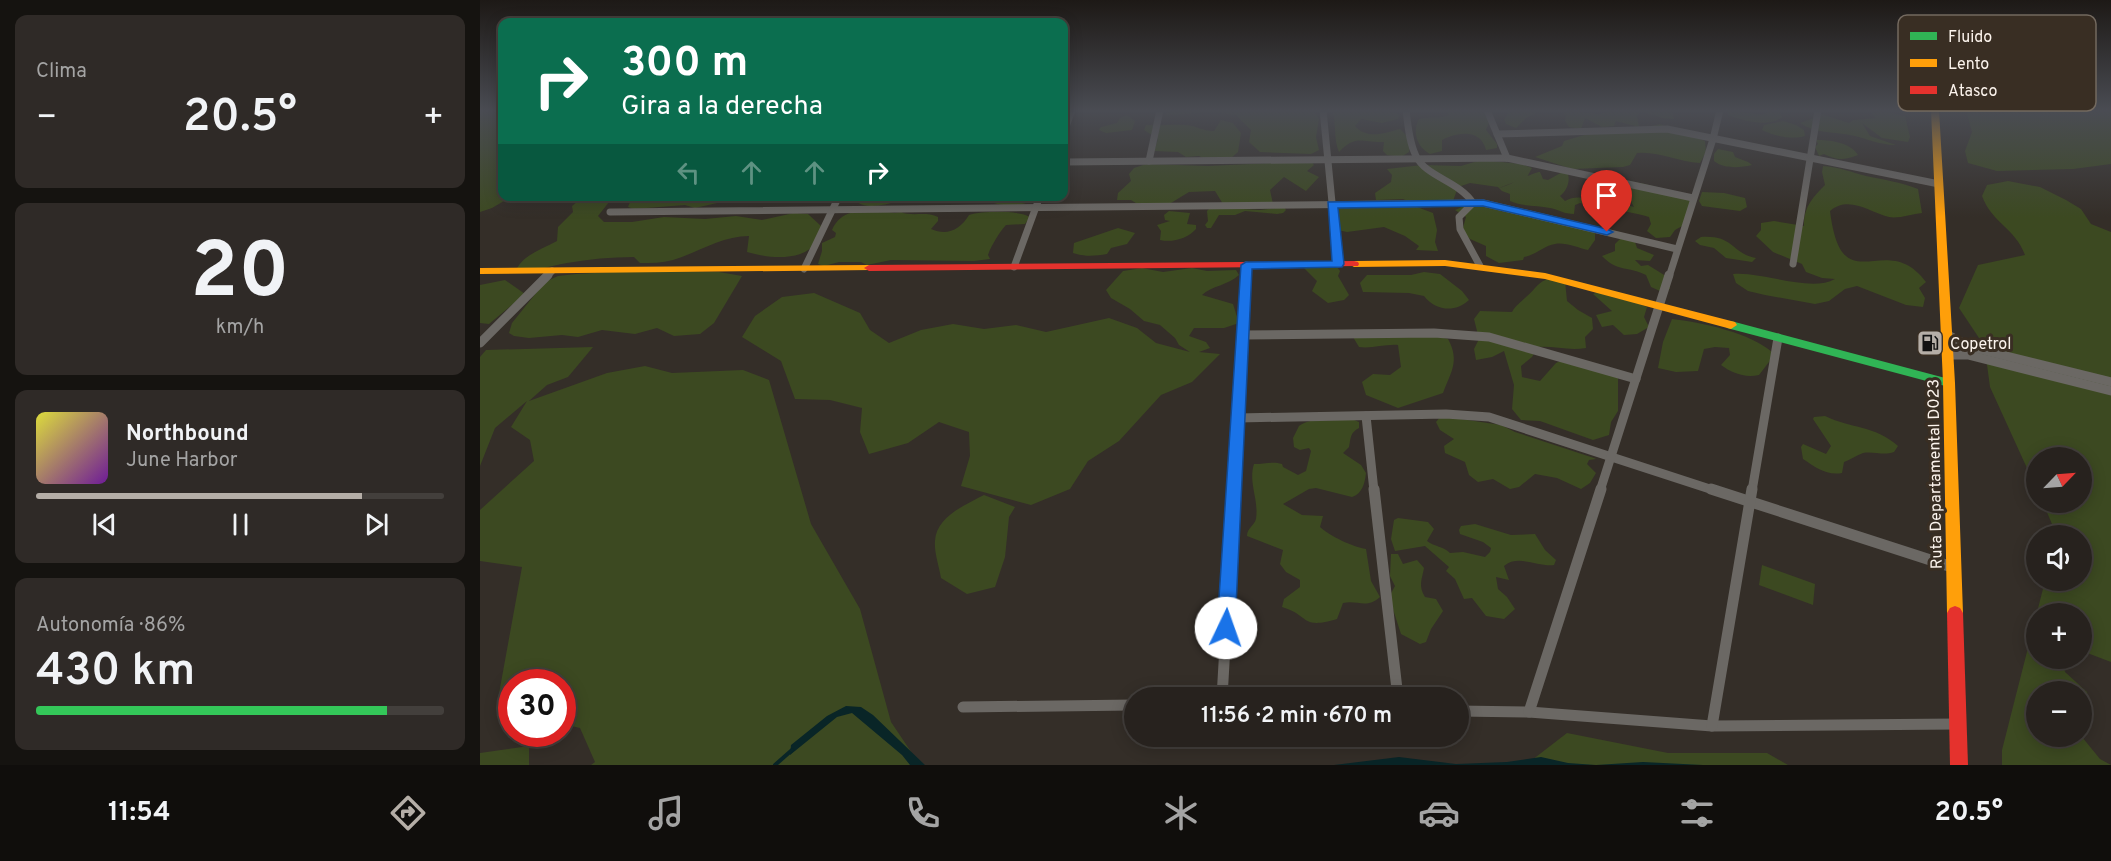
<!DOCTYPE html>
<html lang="es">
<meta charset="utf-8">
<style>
:root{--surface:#27221e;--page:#2f2a27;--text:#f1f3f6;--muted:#a4a4a4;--line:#433f3c;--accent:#b5aea7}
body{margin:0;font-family:Overpass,sans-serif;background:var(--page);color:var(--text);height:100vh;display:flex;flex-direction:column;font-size:22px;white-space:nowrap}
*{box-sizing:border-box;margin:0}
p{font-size:20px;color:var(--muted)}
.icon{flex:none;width:33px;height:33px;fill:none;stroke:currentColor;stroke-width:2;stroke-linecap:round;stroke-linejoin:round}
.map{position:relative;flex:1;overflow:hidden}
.side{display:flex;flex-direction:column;gap:15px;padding:15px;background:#151310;width:480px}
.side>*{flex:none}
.top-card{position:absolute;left:18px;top:18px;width:570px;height:183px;border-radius:12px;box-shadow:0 3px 15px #0003,0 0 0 2px var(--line);background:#0b6e4f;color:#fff;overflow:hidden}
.needle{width:39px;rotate:65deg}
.buttons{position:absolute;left:1546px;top:447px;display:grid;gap:12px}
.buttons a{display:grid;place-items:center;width:66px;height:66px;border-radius:50%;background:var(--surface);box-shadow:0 3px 15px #0003,0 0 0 2px var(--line);font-size:30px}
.speed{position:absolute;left:18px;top:669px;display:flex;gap:12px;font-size:30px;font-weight:700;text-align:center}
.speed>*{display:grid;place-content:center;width:78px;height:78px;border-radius:50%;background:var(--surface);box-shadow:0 3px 15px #0003,0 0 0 2px var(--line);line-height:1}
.speed .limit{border:9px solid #d22;background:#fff;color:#111}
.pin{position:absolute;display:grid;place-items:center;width:51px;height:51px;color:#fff;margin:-62px -26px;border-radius:50% 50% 50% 0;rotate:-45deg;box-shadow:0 0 6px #0007}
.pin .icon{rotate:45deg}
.me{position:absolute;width:66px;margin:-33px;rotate:3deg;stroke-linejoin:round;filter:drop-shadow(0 0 4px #0008)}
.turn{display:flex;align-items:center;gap:21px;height:126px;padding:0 24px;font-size:27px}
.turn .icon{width:78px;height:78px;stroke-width:2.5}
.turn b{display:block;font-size:42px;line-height:51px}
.lanes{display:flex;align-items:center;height:57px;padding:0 24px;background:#0003;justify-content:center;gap:30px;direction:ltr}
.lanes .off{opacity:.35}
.big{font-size:45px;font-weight:600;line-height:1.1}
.side .tile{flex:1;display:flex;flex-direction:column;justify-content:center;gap:9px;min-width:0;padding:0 21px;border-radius:12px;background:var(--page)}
.side .dial{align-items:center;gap:0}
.dial b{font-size:78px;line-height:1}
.song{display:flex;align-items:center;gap:18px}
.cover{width:72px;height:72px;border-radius:9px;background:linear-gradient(135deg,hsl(60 70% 55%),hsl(280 70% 35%))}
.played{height:6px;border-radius:3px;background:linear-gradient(90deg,var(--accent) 80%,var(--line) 80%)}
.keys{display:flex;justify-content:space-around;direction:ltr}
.heat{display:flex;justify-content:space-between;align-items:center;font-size:33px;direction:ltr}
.charge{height:9px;border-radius:4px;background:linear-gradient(90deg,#34c759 86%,var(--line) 0)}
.trip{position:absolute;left:644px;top:687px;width:345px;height:60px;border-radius:30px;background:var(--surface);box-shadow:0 3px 15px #0003,0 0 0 2px var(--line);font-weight:600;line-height:60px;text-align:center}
.tab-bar{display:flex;height:96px;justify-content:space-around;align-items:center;background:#100e0c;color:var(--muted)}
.tab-bar .icon{width:42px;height:42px}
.tab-bar .current{color:var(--accent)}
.tab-bar b{font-size:27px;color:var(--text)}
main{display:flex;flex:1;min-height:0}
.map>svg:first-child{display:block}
.green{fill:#3c4921}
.water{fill:#092527}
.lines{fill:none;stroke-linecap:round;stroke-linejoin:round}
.stream{stroke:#092527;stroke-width:4}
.street-far2{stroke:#6b6864;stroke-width:7}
.street-far1{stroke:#6b6864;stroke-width:9}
.street{stroke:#6b6864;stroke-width:11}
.fast{fill:#30b455;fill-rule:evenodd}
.slow{fill:#ff9f0a;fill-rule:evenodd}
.jam{fill:#e5322d;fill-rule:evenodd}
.route{fill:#1a73e8;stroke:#114b97;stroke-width:1.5}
.labels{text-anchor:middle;stroke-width:6;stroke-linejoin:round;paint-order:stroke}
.poi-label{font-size:16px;fill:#fbf3ec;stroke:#392e23;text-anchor:start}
.street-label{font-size:16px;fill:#fbf3ec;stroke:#392e23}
.key{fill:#392e23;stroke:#73695f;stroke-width:1.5}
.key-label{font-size:16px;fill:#fbf3ec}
</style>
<main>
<section class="side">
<div class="tile"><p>Clima</p>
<div class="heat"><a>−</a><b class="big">20.5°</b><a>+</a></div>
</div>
<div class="tile dial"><b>20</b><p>km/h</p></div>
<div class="tile">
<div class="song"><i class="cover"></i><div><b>Northbound</b><p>June Harbor</p></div></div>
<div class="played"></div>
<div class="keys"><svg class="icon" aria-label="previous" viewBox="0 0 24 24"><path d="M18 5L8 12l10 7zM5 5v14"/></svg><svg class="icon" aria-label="pause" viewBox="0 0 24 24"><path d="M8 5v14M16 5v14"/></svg><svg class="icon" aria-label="next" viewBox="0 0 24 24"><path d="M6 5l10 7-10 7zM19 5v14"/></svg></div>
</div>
<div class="tile"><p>Autonomía · 86%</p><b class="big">430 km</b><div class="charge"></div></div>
</section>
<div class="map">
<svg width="1631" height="765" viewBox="0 0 1631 765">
<rect width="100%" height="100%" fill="#342e28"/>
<g class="green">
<polygon points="0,110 22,110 22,196 31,197 12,208 0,212"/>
<polygon points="687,110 833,110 839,119 836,137 839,150 831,154 780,152 769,142 771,130 756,115 733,112 686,115"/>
<path d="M852 110H909L919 115 918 119 902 123 881 119 875 126C888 140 904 133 920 129L931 140 929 152 921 157 907 155 903 151 904 142C882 143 876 134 859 152 853 138 857 124 852 110Z"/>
<path d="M963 110H1001L1010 120 1006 130 1017 144V148L1006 150C1001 128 977 132 962 140V151L950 154C937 147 932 132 939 119 949 116 960 119 969 115Z"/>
<polygon points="1027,110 1063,110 1046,118 1036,128 1026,124 1024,119 1028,114"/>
<polygon points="1081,110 1120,114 1128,110 1192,110 1194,119 1182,118 1161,111 1157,116 1159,127 1136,121 1134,126 1122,127 1105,118 1101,129 1089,127 1085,121 1086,115"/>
<path d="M1249 110 1282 115 1291 110H1299L1302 117C1290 128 1263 121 1248 115L1247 111Z"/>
<path d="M1398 110 1425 116 1430 137 1428 142 1402 138 1382 123 1390 136 1416 145C1399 145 1386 138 1370 135 1354 132 1334 133 1320 123L1334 118 1338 113 1369 123 1373 120 1396 118 1391 113Z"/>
<polygon points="1486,110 1631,110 1631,164 1593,169 1517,171 1488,163 1485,151 1492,132"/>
<polygon points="647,115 655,121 652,130 626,133 619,130 621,127 637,123 640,118"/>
<path d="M741 120 753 123 761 133 758 152 751 158 727 160 719 156 706 157 698 152 674 151 678 139 664 130 666 125C680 126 693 124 706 125 717 126 722 131 734 131Z"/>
<path d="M1303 121 1316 125 1324 130 1325 136C1312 140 1294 136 1282 130L1284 125Z"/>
<path d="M1180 124 1225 141 1226 152 1220 163C1198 162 1179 151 1157 153L1150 165 1143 167 1092 169 1055 157 1082 146 1084 141 1114 132 1150 131Z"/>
<path d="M1336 140C1350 140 1370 142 1378 155 1364 160 1358 161 1344 154L1339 156 1335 147 1338 144Z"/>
<path d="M1238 149 1253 152 1255 157 1268 162 1272 165C1259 168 1244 169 1234 161V154Z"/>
<path d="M1001 160 1041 164 1052 168 1047 177 1019 188C1031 185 1053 172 1060 172L1063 179 1068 180 1086 170C1092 179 1087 191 1080 196L1085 201C1097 194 1112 198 1121 208L1100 203 1095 205 1094 214C1084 214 1080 210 1070 208 1057 205 1043 207 1030 201V194L1022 191 1018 187 990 183 978 187 973 201 934 204 923 199 896 200 895 193 911 182 912 175 907 169 942 165 981 166Z"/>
<polygon points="831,161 834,165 827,171 839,177 826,191 804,177 790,190 793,204 782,209 743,204 735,191 709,192 681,209 667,210 651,200 637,200 638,193 651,181 649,174 654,168 666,164 728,166"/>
<path d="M1343 166C1359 167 1371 172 1386 176 1406 180 1419 182 1438 189L1442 213C1432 214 1418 219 1409 217 1389 212 1369 195 1350 211 1362 306 1405 227 1446 282L1439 288 1445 298 1443 307 1426 305 1377 286 1365 289 1349 301 1335 304 1285 295 1268 291 1256 283 1253 274C1282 271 1330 293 1355 279L1342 278 1326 272 1322 264 1293 252 1276 236 1281 230V223L1294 221 1324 226C1323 208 1333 197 1345 185L1342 172Z"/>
<path d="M1133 179C1154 181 1200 189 1214 204L1204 225 1195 230 1190 237 1176 238 1167 231 1171 224 1169 217C1155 212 1143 213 1130 206L1140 203 1154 207 1146 193 1119 187 1121 181Z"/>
<path d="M1528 181 1560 187 1586 200 1601 209 1611 224 1631 232V662L1602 651V614H1557V658L1583 659 1585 672 1607 692 1611 712 1602 717V692H1557V736L1602 737 1620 759 1631 765H1522V750L1565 581 1602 580V536L1573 535 1572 524 1563 503 1602 502V458H1557V490L1510 387 1506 357 1486 351 1505 347 1479 308 1498 265 1545 255C1535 228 1512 223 1502 196L1507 185Z"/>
<polygon points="1222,192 1244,193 1265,198 1267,207 1260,211 1222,206 1219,201"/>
<path d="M103 197H133L118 216 124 222H152L184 217 225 219 256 216 282 220 314 213 328 214 341 226C340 232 339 240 335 244 320 262 287 258 267 252L269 236C242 236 219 252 193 260 182 263 171 263 160 263L154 257C131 257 109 259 87 263 69 266 53 272 35 272 43 254 61 250 77 241L78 227 93 212 92 206Z"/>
<polygon points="152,197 249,197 246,201 215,208 205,205 154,209 148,207"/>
<path d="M373 197H423L419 201C402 205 387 211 372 199Z"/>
<path d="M508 197H557C547 207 519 208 508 200Z"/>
<path d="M991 203 1025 212 1034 209 1115 231V240L1108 250C1098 248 1085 242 1075 244 1065 245 1058 254 1044 257L1043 260 1019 263 1006 256V246L990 239 982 231 986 217 975 210Z"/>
<polygon points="860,205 937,207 953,213 957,230 955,242 958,251 936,250 939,246 925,236 904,227 867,232 858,230 854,213"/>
<polygon points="731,207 780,210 804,207 806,210 803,213 797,214 765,211 755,215 739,215 731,228 727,228 725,225 728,221 727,211"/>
<path d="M400 210 414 213 421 212C432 217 446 211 458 217V221L451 229C467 236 480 230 489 215 503 211 537 210 550 217L545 224 526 225C520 231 511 246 508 255L510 259 494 261 411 260 387 265 381 262H359L344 266 338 264 342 251V243L355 237 356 233 352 230C361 209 380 211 400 210Z"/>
<path d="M689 211 710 213 707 224 716 225V229C708 238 693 243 680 240L681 231 677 225 690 221 685 220 684 215Z"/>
<path d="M638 228 655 233 647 244 631 248 627 254C615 256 605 257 593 253L594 243Z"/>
<path d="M1221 237C1255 235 1250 253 1276 258L1272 262 1246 258 1234 248 1220 245 1215 241Z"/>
<path d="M1141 238 1154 239 1157 248 1174 255 1170 261 1155 260 1161 266 1168 265 1189 278 1190 289 1180 291 1171 287 1166 275C1148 266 1137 272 1122 256L1135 251V244Z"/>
<polygon points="854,263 860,271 858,276 869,295 864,300 848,303 832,291 837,281 824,268 825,266"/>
<path d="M662 268 683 272 712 268 727 271 756 270 759 275C749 285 731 286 722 295L753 304 759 323 744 328H714L709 336 726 342 730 348 719 352 740 354 712 382 681 395 639 441 608 461 590 489 551 505 481 486 490 456 489 432 459 422 428 443 389 454 380 432 382 408 350 400 315 399 301 361 262 337 275 316 302 297 334 293 380 313 390 330 409 343 441 330 473 324 504 329 536 325 566 332 629 318 657 328 676 343 710 352 699 345 695 338 680 325 664 321 650 309 631 298 626 290 643 271Z"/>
<polygon points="150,271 239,272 262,276 234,323 220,334 194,336 177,328 155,334 122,330 98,337 82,335 49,338 34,336 29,333 32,323 65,282 78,276 96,274"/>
<path d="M944 272 960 274 982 291 989 300C975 313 956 311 944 296L929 293 883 292 880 283 887 275H931Z"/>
<path d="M1070 278 1085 281 1087 301 1098 310 1112 318 1113 329 1105 337 1106 348C1089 351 1075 346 1058 347L1052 357 1041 366 1042 377 1060 381 1076 363 1089 357 1138 377V411L1131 422 1129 435 1113 440 1060 421 1041 420 1032 409 1034 385 1024 351 1012 357 996 360 994 349 999 339 994 319 1000 311 1032 312C1036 305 1040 303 1046 297 1056 289 1057 282 1070 278Z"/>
<polygon points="25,280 45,294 9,324 0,323 0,285"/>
<path d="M1118 292C1134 300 1151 299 1167 307L1164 317 1169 327 1157 334 1144 335 1133 325 1122 327 1116 315 1132 311 1113 294Z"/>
<path d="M1192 319C1220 322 1272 333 1293 353L1292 358 1279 375C1264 378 1252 373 1241 365L1250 355 1249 348 1235 347 1224 349 1218 371 1196 372 1178 368 1183 342Z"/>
<path d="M952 335 968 339C980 361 971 372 963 393L918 408 886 395 882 382 893 374 910 375 921 367 918 345C905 344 891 349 879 347L873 337Z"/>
<polygon points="113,347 88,377 67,385 49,401 127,373 165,366 192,373 263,370 289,380 331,524 380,609 411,722 440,765 111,765 115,762 100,728 83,724 82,682 32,682 31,713 16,710 42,567 0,561 0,510 54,461 50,440 31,427 47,401 15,428 0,466 0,357 6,350"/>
<polygon points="961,416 1021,425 1035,432 1114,458 1116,459 1109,460 1107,464 1116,473 1110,483 1101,489 1077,478 1055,474 1039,487 1030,489 1013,479 998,482 989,475 985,462 965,453 964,446 974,439 960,430 956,422"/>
<path d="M1345 416C1372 429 1394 425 1418 446L1414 452C1403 456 1394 451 1383 453 1377 455 1370 460 1364 462L1362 473C1347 476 1335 467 1323 459L1321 447 1323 444 1346 454 1351 446 1333 419 1334 417Z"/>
<path d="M860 419H872L879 422V428C870 433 871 437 869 447L863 453 881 465 886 473C885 483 882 494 872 497L836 488 829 489 803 504 822 515 843 516 840 527C850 536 873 547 886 549L891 581 900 597C887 609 878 600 863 603L857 619C820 630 830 615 802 607L804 599 820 587V580L806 572 800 564 803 550 767 536C767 528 774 526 776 519 779 499 768 483 774 464 785 464 793 461 802 464L803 467 818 475 826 471 831 451 829 448 820 450 814 447 813 438 819 426C833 416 846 423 860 419Z"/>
<path d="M504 495 535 507 529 517 525 557 515 587 487 594 461 578C459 566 454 552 455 541 456 517 485 505 504 495Z"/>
<path d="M918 518 948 522 954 529 947 541C955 547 963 546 970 553L983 552 1005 557 1010 552 1011 548 1003 542 980 534 979 530 981 526 995 524 1031 535 1055 534 1065 550 1076 560 1074 565C1058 567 1038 554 1024 566L1029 580 1016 577 1018 589 1027 597 1035 609 1024 619 1006 616 992 598 984 599 975 579 966 571 969 567 945 546 915 551 911 539 914 520Z"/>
<path d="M911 554H918L923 564 937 560 944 568C942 579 938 586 945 597L956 599 963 611 951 629 946 642 940 644 921 634 909 597 915 586 910 576Z"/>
<polygon points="1282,565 1335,584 1333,605 1279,585"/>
<polygon points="1087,733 1188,753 1287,753 1308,765 1053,765 1052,760"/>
<polygon points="49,746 49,765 0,765 0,753"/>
</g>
<g class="water">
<polygon points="366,706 381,707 393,715 445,765 430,765 422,755 372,713 357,717 310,755 311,745 347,716"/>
<polygon points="919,757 976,764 1027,762 1061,757 1088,763 1116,765 1163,762 1223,765 854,765"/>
</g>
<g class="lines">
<polyline class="stream" points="295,765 312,750"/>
<g class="street-far2">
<polyline points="843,110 858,264"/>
<path d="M926 110C928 125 929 142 936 156 946 177 979 181 993 203L979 217 980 229 1000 266"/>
<polyline points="1007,110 1027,158"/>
<polyline points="584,132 592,110"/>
<polyline points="1017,134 1187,129 1459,184"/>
<polyline points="669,161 680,110"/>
<polyline points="584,162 1027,158 1213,198"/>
<polyline points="130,212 1003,203 1197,249"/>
<polyline points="1313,264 1338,110"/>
<polyline points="534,267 560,196"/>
<polyline points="324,269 359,196"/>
<polyline points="66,277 72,271"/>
<polyline points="765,277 766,265"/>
<polyline points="1189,277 1233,139 1240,110"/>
</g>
<g class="street-far1">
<polyline points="1466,334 1490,347 1631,382"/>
<polyline points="763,335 954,333 1009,337 1156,379"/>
<polyline points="0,343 68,275"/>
<polyline points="1468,355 1488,355 1631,391"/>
<polyline points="886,416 894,491"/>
<polyline points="758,418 966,414 1009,417 1236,491"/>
<polyline points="754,491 765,275"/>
<polyline points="1120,491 1189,275"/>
<polyline points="1272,491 1298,338"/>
</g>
<g class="street">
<polyline points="894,489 918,698"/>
<polyline points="1231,489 1472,567"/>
<polyline points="742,698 754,489"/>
<polyline points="483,707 654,705"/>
<polyline points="978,711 1049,712 1232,726 1477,724"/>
<polyline points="1049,712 1121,489"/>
<polyline points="1232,726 1272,489"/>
</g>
<polygon class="fast" points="1251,321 1469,379 1475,383 1469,387 1247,328 1245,325 1247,322"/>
<g class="slow">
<polygon points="1451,110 1459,110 1475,383 1483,613 1480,618 1475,620 1470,618 1467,613 1463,383"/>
<polygon points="965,260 1065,273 1255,322 1257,325 1251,329 1065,279 965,266 874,267 869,264 874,261"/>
<polygon points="389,265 394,268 393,270 0,274 0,268"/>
</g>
<g class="jam">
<polygon points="874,261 878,262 879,264 878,266 389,271 384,268 389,265"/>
<polygon points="1475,606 1480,608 1483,613 1488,765 1470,765 1467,613 1470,608"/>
</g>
</g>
<linearGradient id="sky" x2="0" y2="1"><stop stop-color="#1d1916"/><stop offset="0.51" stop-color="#4a4c53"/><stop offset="1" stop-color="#4a4c53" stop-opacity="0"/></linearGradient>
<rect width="1631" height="217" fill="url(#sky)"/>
<polygon class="route" points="1003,200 1127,229 1133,232 1127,235 1003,206 858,208 864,264 862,267 772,269 755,628 752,633 746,635 740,633 737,628 761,265 766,262 852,261 848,202"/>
<defs>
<symbol id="fuel-square" viewBox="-11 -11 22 22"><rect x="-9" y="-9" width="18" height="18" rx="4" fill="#b5aea7" stroke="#392e23"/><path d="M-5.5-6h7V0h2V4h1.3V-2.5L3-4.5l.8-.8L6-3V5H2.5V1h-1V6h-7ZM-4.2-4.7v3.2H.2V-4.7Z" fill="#111"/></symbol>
</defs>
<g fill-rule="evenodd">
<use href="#fuel-square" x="1435" y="328" width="30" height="30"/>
</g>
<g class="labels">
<g class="poi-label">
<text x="1470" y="349">Copetrol</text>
</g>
<g class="street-label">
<text transform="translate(1454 474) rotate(-91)" y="6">Ruta Departamental D023</text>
</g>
</g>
<rect x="1418" y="15" width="198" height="96" rx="9" class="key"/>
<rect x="1430" y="32" width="27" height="8" fill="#30b455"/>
<rect x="1430" y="59" width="27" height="8" fill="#ff9f0a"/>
<rect x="1430" y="86" width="27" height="8" fill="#e5322d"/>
<g class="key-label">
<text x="1468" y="42">Fluido</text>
<text x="1468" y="69">Lento</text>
<text x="1468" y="96">Atasco</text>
</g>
</svg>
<div class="buttons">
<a><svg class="needle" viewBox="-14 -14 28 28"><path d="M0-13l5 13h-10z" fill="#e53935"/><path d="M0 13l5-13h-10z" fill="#a4a4a4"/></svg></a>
<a><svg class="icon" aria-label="sound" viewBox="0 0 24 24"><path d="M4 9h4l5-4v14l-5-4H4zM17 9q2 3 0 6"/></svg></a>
<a>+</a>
<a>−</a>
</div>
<div class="speed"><div class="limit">30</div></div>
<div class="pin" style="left:1127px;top:232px;background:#d93025"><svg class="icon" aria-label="arrive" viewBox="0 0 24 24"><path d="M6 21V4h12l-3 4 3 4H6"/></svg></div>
<svg class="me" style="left:746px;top:628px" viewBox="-20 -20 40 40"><circle r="19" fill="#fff"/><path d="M0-13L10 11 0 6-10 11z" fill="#1a73e8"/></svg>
<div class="trip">11:56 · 2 min · 670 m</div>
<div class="top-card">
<div class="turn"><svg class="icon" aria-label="right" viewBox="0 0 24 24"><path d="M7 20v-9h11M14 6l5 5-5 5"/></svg><div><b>300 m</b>Gira a la derecha</div></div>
<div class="lanes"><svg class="icon off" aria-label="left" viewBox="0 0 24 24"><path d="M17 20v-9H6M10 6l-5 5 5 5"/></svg><svg class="icon off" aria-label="ahead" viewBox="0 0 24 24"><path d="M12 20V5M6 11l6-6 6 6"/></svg><svg class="icon off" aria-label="ahead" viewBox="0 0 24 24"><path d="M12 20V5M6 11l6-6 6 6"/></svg><svg class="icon" aria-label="right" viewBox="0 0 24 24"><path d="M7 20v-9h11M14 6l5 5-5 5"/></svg></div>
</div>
</div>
</main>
<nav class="tab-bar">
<b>11:54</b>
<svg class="icon current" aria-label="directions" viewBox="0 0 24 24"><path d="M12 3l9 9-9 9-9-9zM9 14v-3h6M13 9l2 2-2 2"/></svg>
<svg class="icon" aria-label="music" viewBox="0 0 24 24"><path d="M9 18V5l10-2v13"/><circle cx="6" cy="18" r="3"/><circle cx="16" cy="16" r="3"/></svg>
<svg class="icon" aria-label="phone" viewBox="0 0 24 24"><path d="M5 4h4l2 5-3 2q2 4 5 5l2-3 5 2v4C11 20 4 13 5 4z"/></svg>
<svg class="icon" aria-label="climate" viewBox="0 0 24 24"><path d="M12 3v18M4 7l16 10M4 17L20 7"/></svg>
<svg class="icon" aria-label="car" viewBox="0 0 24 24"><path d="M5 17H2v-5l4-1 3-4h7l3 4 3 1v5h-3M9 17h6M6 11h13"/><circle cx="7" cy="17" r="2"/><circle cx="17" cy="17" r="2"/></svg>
<svg class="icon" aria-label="filters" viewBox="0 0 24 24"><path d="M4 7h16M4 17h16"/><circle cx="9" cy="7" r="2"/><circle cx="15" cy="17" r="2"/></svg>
<b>20.5°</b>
</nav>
